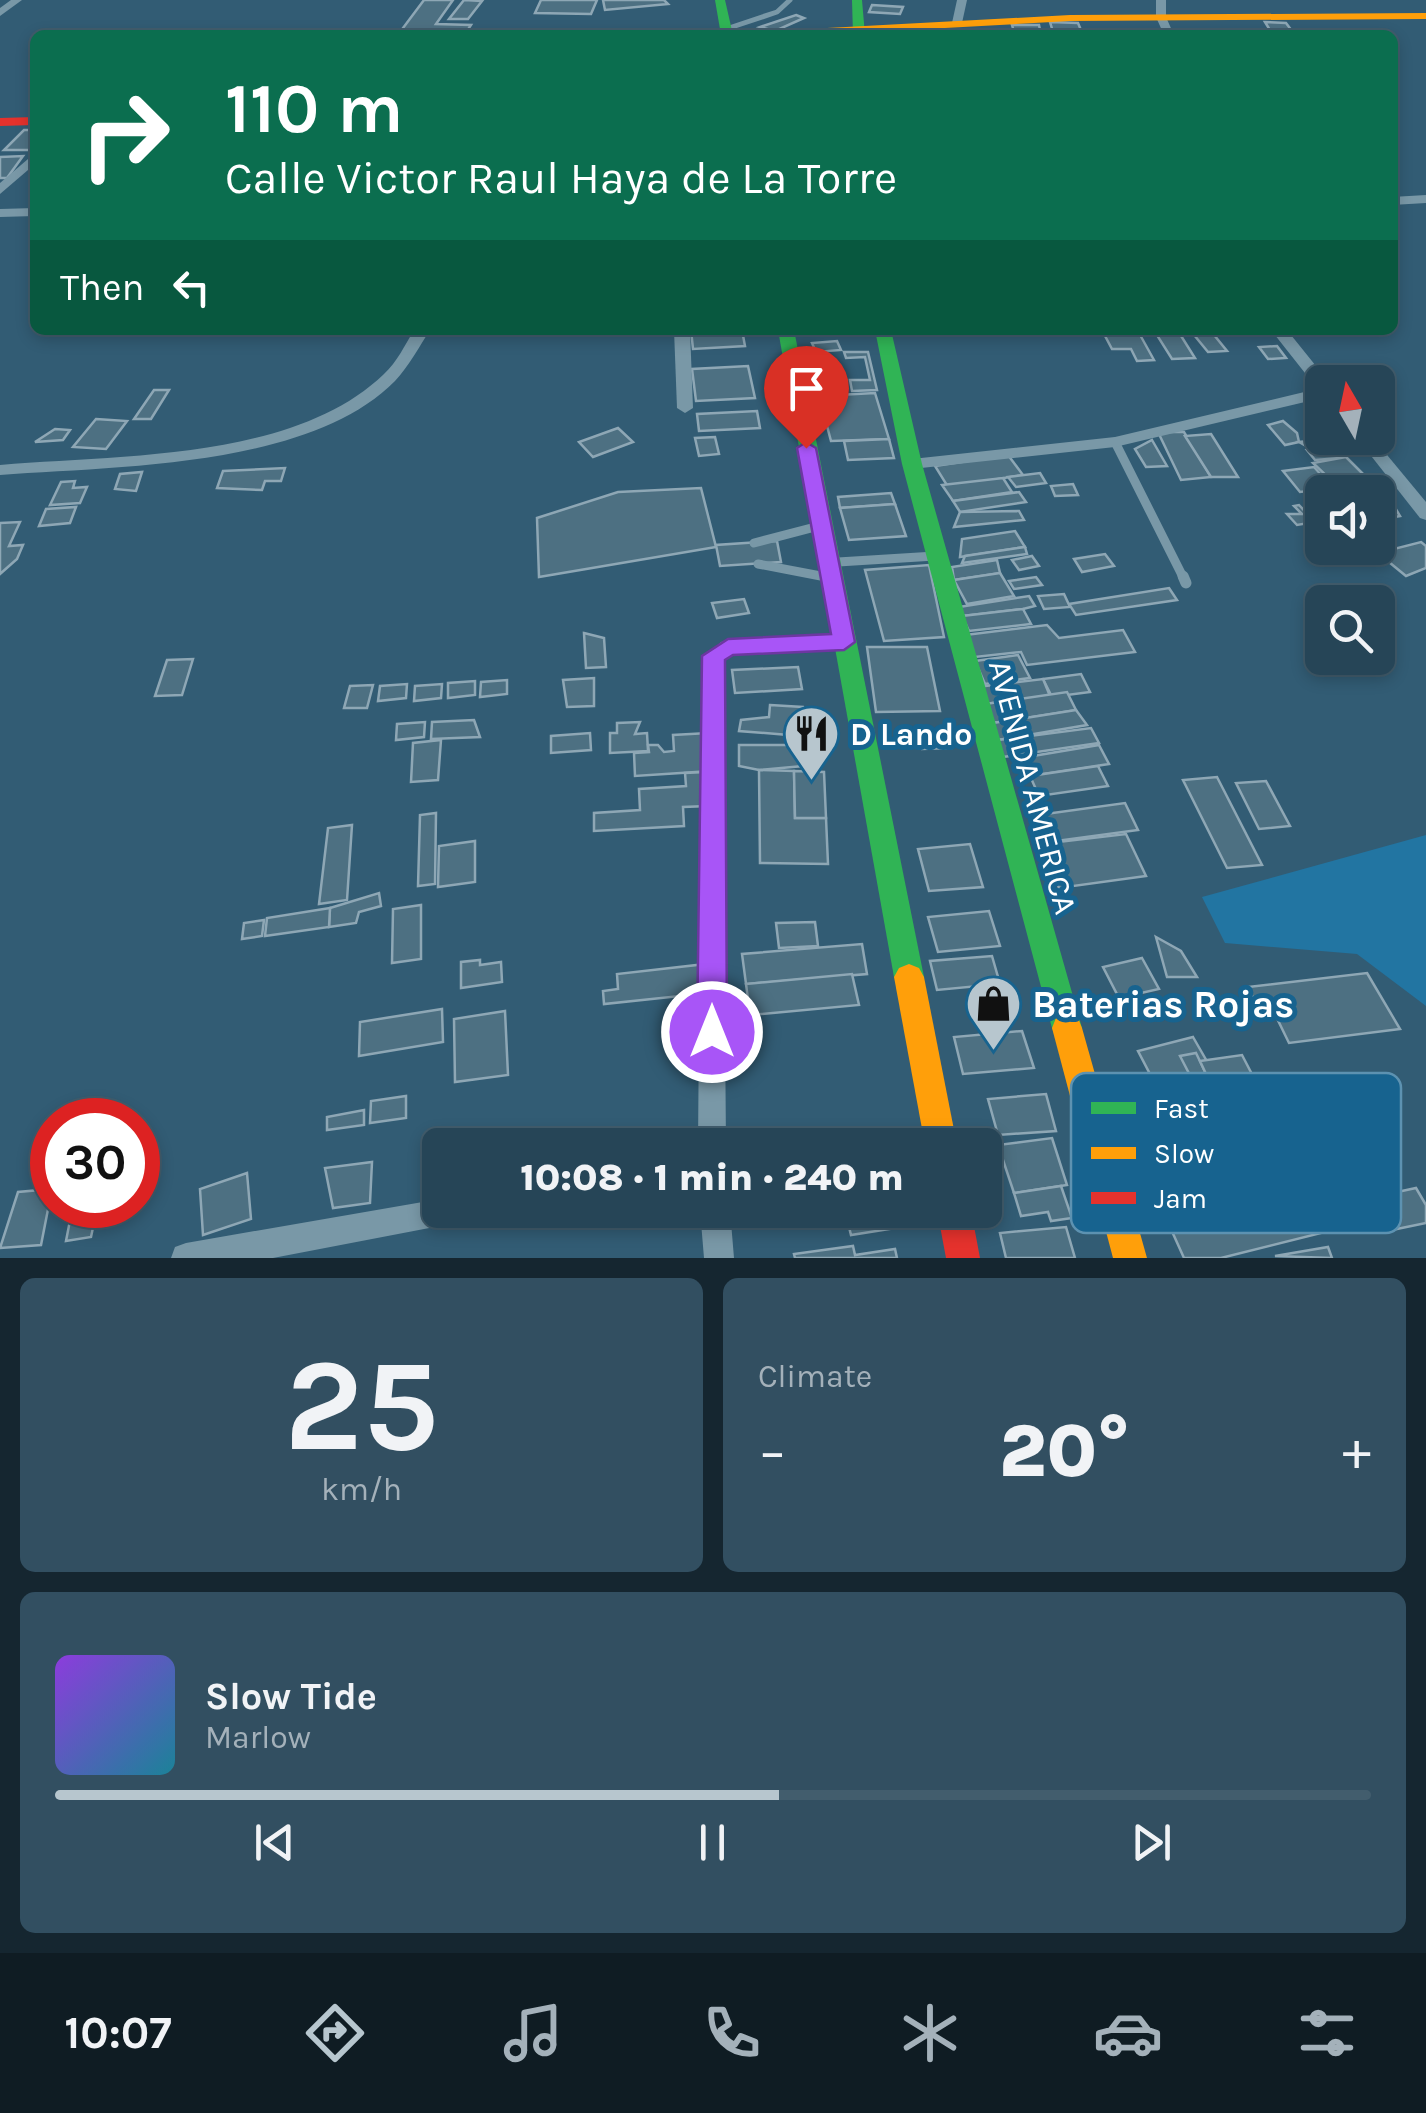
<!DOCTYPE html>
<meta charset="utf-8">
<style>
:root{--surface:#264557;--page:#324f61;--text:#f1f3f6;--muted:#a4b1ba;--line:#425d6d;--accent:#b7c6ce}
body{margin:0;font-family:Karla,sans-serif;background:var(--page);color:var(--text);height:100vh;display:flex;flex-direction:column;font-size:38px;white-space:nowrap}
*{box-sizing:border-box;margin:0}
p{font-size:32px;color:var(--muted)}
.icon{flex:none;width:55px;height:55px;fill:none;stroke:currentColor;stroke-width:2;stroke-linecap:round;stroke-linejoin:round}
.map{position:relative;height:1258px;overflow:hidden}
.drawer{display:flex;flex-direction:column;gap:20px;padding:20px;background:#152630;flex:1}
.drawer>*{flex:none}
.banner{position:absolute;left:30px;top:30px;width:1368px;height:305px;border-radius:15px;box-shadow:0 5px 15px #0003,0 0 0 2px var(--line);background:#0b6e4f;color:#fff;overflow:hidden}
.needle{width:65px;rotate:351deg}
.fabs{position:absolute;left:1305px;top:365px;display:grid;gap:20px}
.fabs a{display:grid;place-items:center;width:90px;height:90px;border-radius:15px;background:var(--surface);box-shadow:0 5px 15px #0003,0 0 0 2px var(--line);font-size:50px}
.speed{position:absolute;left:30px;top:1098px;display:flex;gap:20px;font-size:50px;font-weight:700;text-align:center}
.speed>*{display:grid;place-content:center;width:130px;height:130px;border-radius:50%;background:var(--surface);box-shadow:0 5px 15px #0003,0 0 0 2px var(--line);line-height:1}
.speed .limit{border:15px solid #d22;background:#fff;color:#111}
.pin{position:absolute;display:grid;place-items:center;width:85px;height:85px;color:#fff;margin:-102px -42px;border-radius:50% 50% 50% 0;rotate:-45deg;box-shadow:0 0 10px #0007}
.pin .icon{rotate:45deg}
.me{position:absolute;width:110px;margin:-55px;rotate:0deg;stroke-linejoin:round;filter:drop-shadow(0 0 8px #0008)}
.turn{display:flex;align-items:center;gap:35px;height:210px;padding:0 30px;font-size:45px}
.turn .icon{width:130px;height:130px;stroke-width:2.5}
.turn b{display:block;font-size:70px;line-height:85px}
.then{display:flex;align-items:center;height:95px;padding:0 30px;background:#0003;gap:20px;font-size:38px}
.big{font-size:75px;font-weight:800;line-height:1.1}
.drawer .card{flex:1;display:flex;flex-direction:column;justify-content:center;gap:15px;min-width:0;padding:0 35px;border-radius:15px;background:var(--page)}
.drawer .dial{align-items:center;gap:0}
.dial b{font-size:130px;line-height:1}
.song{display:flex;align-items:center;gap:30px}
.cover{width:120px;height:120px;border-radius:15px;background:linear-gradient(135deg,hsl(270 70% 55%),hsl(190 70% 35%))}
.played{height:10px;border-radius:5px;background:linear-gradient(90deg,var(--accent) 55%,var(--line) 55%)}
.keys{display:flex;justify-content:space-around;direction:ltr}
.heat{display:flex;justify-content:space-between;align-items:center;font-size:55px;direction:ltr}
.drawer .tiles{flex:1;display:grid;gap:20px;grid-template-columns:1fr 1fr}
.card:last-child{grid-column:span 2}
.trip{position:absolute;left:422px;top:1128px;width:580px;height:100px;border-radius:15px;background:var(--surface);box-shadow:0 5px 15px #0003,0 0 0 2px var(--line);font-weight:800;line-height:100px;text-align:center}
.tabs{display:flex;height:160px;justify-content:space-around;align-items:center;background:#0f1c23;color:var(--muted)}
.tabs .icon{width:70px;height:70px}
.tabs .current{color:var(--accent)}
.tabs b{font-size:45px;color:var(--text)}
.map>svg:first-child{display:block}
.green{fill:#2275a2}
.building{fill:#4d7082;stroke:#8ea7b5;stroke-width:2.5}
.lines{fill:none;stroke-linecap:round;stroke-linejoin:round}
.lane-far2{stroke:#7998a7;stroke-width:5}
.lane-far1{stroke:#7998a7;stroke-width:9}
.lane{stroke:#7998a7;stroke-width:11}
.street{fill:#7998a7;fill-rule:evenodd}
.fast{fill:#30b455;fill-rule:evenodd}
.slow{fill:#ff9f0a;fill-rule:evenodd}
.jam{fill:#e5322d;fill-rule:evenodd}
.route{fill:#a855f7;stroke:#6d37a1;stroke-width:2.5}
.labels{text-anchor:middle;stroke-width:10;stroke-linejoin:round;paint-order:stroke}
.poi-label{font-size:32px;font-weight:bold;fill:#fff;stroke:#17638f;text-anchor:start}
.street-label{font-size:32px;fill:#fff;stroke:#17638f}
.near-poi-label{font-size:38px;font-weight:bold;fill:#fff;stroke:#17638f;text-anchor:start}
.key{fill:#17638f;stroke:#5d92b1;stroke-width:2.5}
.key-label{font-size:28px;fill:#fff}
</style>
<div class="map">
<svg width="1426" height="1258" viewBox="0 0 1426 1258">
<rect width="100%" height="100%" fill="#325c74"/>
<polygon class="green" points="1426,835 1426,1006 1357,954 1225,943 1202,897"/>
<g class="building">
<polygon points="424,0 453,0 436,24 471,25 465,34 400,32"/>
<polygon points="464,0 482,1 468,19 449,19"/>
<polygon points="541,0 597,0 591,14 535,13"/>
<polygon points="603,0 664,0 668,4 605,10"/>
<polygon points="872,5 903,7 900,14 869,12"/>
<polygon points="796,15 804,18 775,31 760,27"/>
<polygon points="1050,22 1078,23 1083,35 1054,35"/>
<polygon points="1265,22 1286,23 1295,35 1273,35"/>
<polygon points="1012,25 1039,25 1041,35 1015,35"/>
<polygon points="24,130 35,130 34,150 4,150"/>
<polygon points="23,156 7,178 0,178 0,157"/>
<polygon points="691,330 742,330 745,346 693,349"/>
<polygon points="813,330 868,330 869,333 815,335"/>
<polygon points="1190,330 1210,330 1227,351 1208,352"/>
<polygon points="1178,331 1195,358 1172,359 1155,332"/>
<polygon points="1139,333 1154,360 1137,361 1131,349 1112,349 1104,334"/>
<polygon points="837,341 841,350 816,352 812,343"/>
<polygon points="1277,346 1286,358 1268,359 1259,347"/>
<polygon points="844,352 868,352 877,390 852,391 850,380 870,380 865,357 846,358"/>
<polygon points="748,366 755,398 696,401 692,369"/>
<polygon points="154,390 169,390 151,419 134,419"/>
<polygon points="875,393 889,439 831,441 819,396"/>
<polygon points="757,411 760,428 699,431 697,414"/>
<polygon points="96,419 127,421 106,449 73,447"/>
<polygon points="1283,421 1297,433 1299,442 1285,445 1268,425"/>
<polygon points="618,428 633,442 593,457 579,442"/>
<polygon points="55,429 70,430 63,440 35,442"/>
<polygon points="1158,432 1184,432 1211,477 1181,480"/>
<polygon points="1211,434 1238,477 1211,477 1185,436"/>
<polygon points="715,437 719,454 699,456 695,438"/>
<polygon points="889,439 894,458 848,460 844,441"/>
<polygon points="1334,439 1345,445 1313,450 1299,442"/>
<polygon points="1152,440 1167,466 1146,467 1135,449"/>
<polygon points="1332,448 1340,458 1315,460 1307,450"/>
<polygon points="1008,455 1023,475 948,487 935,466"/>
<polygon points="1346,457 1368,479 1335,484 1313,463"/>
<polygon points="1314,467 1333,488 1300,492 1283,471"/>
<polygon points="285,468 281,481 265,481 262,490 217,488 223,471"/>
<polygon points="142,472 136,491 115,489 120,474"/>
<polygon points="1040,473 1046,483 1016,487 1008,477"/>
<polygon points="1003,478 1012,492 953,501 942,485"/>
<polygon points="75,481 73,488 87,487 80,503 50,505 61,482"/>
<polygon points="1073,484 1078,495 1055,496 1051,486"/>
<polygon points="1381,484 1400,516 1378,520 1378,492 1335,492"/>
<polygon points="701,488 716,547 539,577 537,518 618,492"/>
<polygon points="1019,492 1026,502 960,512 953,501"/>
<polygon points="891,493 895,504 840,508 838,497"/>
<polygon points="895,504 906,536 849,540 840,508"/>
<polygon points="1299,505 1315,522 1297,525 1287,514 1302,514 1294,506"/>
<polygon points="76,507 70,523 39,526 46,509"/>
<polygon points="1019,511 1024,520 954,527 960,512"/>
<polygon points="20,522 9,546 23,545 17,559 0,574 0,523"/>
<polygon points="1015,531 1025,547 960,557 962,539"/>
<polygon points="777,541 781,562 720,566 716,545"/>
<polygon points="1421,542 1426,546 1426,568 1406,576 1378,553"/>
<polygon points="1025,547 1027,554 962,563 965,556"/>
<polygon points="1105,554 1114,566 1082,572 1074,559"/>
<polygon points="1032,556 1039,566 1019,570 1012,560"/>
<polygon points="997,560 1000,573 954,580 952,567"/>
<polygon points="929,565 944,637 884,641 865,570"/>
<polygon points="1000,573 1014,596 967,604 954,580"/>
<polygon points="1036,577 1042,585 1014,589 1009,581"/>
<polygon points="1169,588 1177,600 1076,615 1069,604"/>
<polygon points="1064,594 1070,607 1044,609 1038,596"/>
<polygon points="1029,596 1035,606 1023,609 962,616 959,607"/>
<polygon points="744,599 749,613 717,618 712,603"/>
<polygon points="1023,609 1031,624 969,631 962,616"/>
<polygon points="1047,625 1059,638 1123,630 1135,652 1027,665 1021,652 975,657 965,635"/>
<polygon points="584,633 604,638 606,667 586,668"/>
<polygon points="867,647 927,647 940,711 876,712"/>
<polygon points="1018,655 1030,678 985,684 975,661"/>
<polygon points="193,659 182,695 155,696 167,660"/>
<polygon points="798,667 802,689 735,693 732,670"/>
<polygon points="1081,674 1090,692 1052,697 1043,679"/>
<polygon points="594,678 594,706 567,707 563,680"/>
<polygon points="1043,679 1050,696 985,704 977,687"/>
<polygon points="507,680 507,694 480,697 481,682"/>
<polygon points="475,681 475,695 448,698 448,683"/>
<polygon points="407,684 406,698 378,701 380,686"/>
<polygon points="442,684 441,698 414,701 415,686"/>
<polygon points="373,685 367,708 344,708 350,686"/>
<polygon points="1067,692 1076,710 993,723 985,704"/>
<polygon points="770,705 803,707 813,737 739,731 741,720 769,717"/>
<polygon points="1076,710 1087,725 998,740 993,723"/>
<polygon points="474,720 480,737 431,739 432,722"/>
<polygon points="425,722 424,737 396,740 397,724"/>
<polygon points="640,722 635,734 647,733 648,751 610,753 610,733 617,733 617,723"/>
<polygon points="1091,728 1099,743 1003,757 998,740"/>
<polygon points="947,729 951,748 922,749 918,730"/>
<polygon points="590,733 591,750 551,753 551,736"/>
<polygon points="708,733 711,771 635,776 634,753 649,752 648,745 658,745 664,752 674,751 673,735"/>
<polygon points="441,740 438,780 411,782 413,743"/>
<polygon points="739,745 812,745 814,765 759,770 739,766"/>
<polygon points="1099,745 1109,764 1030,776 1021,758"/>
<polygon points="1098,766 1108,786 1039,796 1030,776"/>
<polygon points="759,770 794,771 795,818 826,818 828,864 760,863"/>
<polygon points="794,771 824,772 826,818 795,818"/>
<polygon points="705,772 708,806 683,807 684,826 594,831 594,813 640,810 639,789 686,786 685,773"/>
<polygon points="1217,777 1262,865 1227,868 1183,780"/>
<polygon points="1266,781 1290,826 1259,829 1236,783"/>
<polygon points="1125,803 1138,830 1049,842 1038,815"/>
<polygon points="436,813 435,884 418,886 420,815"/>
<polygon points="352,825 347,900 319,904 328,828"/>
<polygon points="1126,834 1146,876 1059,888 1041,844"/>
<polygon points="475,841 475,882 438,887 439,846"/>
<polygon points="970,844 983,887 929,891 918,849"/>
<polygon points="379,893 381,906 359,912 356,923 329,927 330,908"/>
<polygon points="421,905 421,959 392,963 393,909"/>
<polygon points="330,908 329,927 265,936 267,918"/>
<polygon points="989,911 1000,946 938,952 928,917"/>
<polygon points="264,920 262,936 242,939 244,923"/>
<polygon points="815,922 818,946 779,948 776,923"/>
<polygon points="1156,937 1181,951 1197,977 1167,977"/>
<polygon points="862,944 867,974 746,984 742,954"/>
<polygon points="992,956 1000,984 937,990 930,961"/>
<polygon points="1142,958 1159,989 1119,998 1103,967"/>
<polygon points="480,960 480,965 501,962 502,982 461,988 461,962"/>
<polygon points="706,964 709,993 604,1004 603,991 618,989 617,974"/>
<polygon points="1367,973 1400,1029 1289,1043 1270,1004 1257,1006 1248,987"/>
<polygon points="852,974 859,1005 750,1015 746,984"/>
<polygon points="442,1009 443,1042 359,1056 360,1022"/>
<polygon points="505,1011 508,1075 455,1082 454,1019"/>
<polygon points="1022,1031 1034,1068 963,1074 954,1037"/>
<polygon points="1193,1037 1232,1105 1174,1120 1138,1051"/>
<polygon points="1196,1053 1209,1080 1194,1083 1180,1056"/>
<polygon points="1242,1055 1255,1080 1212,1087 1200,1061"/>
<polygon points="1046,1094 1056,1131 998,1135 988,1099"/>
<polygon points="406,1096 406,1118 370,1123 371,1101"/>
<polygon points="364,1110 364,1125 327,1130 327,1117"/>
<polygon points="1052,1138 1067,1185 1014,1193 998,1145"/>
<polygon points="372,1162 370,1203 333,1208 325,1168"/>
<polygon points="247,1173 251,1219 203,1235 200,1189"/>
<polygon points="1061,1186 1072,1218 1051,1221 1048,1212 1021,1216 1014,1193"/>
<polygon points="1295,1187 1321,1233 1221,1258 1184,1258 1166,1218"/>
<polygon points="1416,1188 1426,1205 1426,1223 1387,1231 1369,1198"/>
<polygon points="52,1189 41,1245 0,1248 18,1192"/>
<polygon points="73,1205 124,1205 97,1209 91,1237 66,1241"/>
<polygon points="781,1210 898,1210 902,1227 851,1235 847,1219 784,1228"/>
<polygon points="1066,1227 1075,1258 1006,1258 1000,1233"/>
<polygon points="853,1246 855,1255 895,1249 897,1258 795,1258 794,1254"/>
<polygon points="1328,1247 1332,1258 1275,1256"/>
</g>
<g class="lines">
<polyline class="lane-far2" points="726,29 777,12 790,0"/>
<g class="lane-far1">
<polyline points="1115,442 1184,579"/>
<polyline points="754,543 819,526"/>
<polyline points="838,562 935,556"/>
<polyline points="758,564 826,577"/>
</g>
<polyline class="lane" points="1183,576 1186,583"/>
<g class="street">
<polygon points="11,0 22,0 0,16 0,8"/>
<polygon points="957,0 967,0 962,23 957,26 952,23"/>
<polygon points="1156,0 1166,0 1166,17 1174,35 1164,35 1156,17"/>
<polygon points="35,153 35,164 0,194 0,183"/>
<polygon points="1426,195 1426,203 1392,205 1392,197"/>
<polygon points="35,208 35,216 0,217 0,209"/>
<path d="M414 330H430C419 347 409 366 395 381 309 468 116 466 0 475V465C117 455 294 461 384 374 397 362 405 345 414 330Z"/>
<polygon points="674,330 690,330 693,408 685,413 677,408"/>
<polygon points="1271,330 1287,330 1328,381 1322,382 1322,398 1115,447 912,469 903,464 912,459 1115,437 1321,388 1316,387"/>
<polygon points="1357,438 1373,438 1426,502 1426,520 1420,518"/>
<polygon points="844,635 851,637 854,642 851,647 733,654 722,663 726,1145 698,1145 702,661 721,642 728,640"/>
<polygon points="440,1199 440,1210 476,1210 471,1220 273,1258 171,1258 175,1247 186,1243"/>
<polygon points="700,1210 730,1210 734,1258 704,1258"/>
</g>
<g class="fast">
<polygon points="715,0 725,0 733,35 721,35"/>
<polygon points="852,0 862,0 865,35 853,35"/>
<polygon points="778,330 794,330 924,977 919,986 909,990 899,986 894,977"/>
<polygon points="875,330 891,330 922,464 1082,1028 1078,1038 1067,1042 1056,1038 1052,1028 902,464"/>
</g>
<g class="slow">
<polygon points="1426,13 1426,19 1070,21 817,35 748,35 754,32 1070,15"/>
<polygon points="909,964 919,968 924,977 957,1145 925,1145 894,977 899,968"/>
<polygon points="1067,1014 1078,1018 1082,1028 1147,1258 1113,1258 1052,1028 1056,1018"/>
</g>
<g class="jam">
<polygon points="35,117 35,125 0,126 0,118"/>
<polygon points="937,1210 971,1210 980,1258 946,1258"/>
</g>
</g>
<polygon class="route" points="806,442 816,448 855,642 844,650 733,655 725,660 727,1032 723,1042 712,1047 702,1042 697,1032 702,656 728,639 831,634 797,448"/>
<defs>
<symbol id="restaurant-pin" viewBox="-11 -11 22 30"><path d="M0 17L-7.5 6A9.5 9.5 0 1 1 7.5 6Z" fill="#b7c6ce" stroke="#17638f"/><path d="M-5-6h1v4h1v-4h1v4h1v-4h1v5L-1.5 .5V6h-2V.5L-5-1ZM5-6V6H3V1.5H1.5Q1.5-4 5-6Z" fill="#111"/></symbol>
<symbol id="shop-pin" viewBox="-11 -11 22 30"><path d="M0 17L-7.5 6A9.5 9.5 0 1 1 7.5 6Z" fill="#b7c6ce" stroke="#17638f"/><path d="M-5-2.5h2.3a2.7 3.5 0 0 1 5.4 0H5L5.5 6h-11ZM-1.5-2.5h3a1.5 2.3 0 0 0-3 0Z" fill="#111"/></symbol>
</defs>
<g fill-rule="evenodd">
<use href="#restaurant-pin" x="780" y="702" width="63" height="86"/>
<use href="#shop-pin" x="962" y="972" width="63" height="86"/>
</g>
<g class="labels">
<g class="poi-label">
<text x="850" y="745">D Lando</text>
</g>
<g class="street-label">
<text transform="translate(1033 787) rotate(75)" y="11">AVENIDA AMERICA</text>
</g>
<g class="near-poi-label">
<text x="1032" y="1017">Baterias Rojas</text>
</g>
</g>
<rect x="1071" y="1073" width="330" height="160" rx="15" class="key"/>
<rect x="1091" y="1102" width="45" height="12" fill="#30b455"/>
<rect x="1091" y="1147" width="45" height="12" fill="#ff9f0a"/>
<rect x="1091" y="1192" width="45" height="12" fill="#e5322d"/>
<g class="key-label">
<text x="1154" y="1118">Fast</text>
<text x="1154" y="1163">Slow</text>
<text x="1154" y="1208">Jam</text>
</g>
</svg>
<div class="fabs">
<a><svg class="needle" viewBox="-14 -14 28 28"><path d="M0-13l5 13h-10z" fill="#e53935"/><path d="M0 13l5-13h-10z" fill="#a4b1ba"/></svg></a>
<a><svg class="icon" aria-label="sound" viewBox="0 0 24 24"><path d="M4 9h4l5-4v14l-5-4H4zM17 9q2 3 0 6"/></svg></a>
<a><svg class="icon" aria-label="search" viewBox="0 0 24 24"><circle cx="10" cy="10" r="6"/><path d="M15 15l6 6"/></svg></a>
</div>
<div class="speed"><div class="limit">30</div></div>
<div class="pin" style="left:806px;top:448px;background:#d93025"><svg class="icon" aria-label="arrive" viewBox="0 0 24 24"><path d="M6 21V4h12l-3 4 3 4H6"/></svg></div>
<svg class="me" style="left:712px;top:1032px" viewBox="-20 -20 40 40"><circle r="17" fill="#a855f7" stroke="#fff" stroke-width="3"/><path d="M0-11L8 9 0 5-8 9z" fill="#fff"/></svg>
<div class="trip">10:08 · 1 min · 240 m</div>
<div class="banner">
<div class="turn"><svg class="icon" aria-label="right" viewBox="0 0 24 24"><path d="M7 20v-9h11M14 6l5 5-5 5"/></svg><div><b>110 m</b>Calle Victor Raul Haya de La Torre</div></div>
<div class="then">Then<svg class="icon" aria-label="left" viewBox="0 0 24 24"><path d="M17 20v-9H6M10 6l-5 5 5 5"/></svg></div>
</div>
</div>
<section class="drawer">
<div class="tiles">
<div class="card dial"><b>25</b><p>km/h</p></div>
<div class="card"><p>Climate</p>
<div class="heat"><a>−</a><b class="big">20°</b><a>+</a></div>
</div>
<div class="card">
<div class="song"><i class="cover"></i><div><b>Slow Tide</b><p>Marlow</p></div></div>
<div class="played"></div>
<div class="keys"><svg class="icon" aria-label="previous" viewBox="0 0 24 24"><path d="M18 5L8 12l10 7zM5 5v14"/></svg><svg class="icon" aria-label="pause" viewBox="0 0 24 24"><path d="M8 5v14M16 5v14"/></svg><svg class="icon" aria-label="next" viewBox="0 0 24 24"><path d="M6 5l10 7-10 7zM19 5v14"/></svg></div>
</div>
</div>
</section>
<nav class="tabs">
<b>10:07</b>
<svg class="icon current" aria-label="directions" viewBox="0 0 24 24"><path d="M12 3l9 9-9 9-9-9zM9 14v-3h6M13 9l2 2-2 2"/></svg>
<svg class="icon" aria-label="music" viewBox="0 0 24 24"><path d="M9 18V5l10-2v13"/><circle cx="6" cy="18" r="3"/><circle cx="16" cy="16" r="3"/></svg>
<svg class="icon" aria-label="phone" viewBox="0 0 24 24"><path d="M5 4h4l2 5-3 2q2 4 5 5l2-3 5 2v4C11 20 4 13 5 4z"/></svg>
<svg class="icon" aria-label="climate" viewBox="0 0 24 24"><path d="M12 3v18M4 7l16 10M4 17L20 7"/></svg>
<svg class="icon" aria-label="car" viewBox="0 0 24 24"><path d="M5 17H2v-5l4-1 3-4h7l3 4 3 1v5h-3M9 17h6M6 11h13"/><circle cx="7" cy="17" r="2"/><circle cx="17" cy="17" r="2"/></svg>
<svg class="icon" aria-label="filters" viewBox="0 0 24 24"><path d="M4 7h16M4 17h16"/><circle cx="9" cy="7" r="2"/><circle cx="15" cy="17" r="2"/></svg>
</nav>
